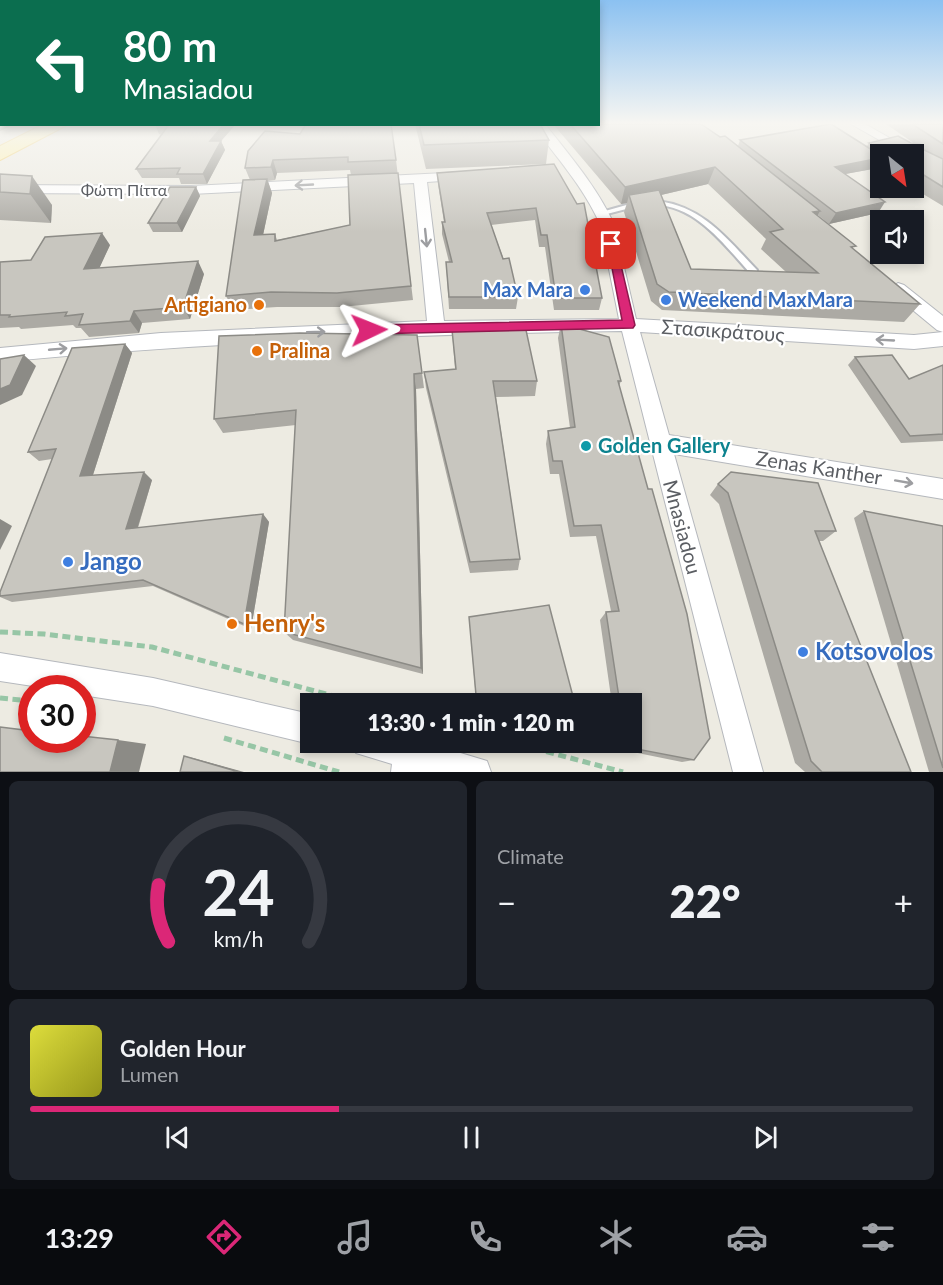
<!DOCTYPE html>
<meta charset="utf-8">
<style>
:root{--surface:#171b24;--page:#20242c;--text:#f1f3f6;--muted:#9ea1a6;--line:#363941;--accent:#db2777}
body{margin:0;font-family:Lato,sans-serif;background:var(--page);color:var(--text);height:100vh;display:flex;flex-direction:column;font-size:22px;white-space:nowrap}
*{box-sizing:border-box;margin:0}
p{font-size:20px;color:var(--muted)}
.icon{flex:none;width:33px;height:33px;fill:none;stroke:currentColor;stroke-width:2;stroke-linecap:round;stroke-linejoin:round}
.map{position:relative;height:772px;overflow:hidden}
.panel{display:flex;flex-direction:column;gap:9px;padding:9px;background:#0d0f14;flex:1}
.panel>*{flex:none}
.top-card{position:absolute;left:0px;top:0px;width:600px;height:126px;box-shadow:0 3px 9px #0003;background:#0b6e4f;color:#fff;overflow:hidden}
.needle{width:39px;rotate:150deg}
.tools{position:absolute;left:870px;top:144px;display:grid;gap:12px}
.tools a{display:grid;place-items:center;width:54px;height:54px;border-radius:0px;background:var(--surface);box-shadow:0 3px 9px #0003;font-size:30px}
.speed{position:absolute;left:18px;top:675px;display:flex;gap:12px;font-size:30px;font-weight:700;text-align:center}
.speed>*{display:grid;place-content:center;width:78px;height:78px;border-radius:50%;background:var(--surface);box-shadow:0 3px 9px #0003;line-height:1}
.speed .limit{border:9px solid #d22;background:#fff;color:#111}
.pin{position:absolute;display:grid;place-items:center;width:51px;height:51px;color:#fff;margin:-26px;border-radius:12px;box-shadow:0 3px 9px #0006}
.me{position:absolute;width:66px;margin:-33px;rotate:88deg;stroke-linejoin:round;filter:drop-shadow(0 0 4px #0008)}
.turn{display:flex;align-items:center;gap:21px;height:126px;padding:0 24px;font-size:27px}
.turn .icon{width:78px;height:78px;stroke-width:2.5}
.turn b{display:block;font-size:42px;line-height:51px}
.big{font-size:45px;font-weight:800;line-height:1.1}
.panel .card{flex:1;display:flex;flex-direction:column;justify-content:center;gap:9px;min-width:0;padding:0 21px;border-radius:9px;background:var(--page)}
.panel .dial{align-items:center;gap:0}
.dial svg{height:156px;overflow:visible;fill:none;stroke:var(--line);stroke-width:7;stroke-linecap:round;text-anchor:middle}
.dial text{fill:var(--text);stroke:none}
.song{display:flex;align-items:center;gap:18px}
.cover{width:72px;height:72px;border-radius:9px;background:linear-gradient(135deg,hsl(60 70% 55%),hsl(60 70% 35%))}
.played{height:6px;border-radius:3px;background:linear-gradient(90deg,var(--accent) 35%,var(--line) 35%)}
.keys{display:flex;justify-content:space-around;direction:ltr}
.heat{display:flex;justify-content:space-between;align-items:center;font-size:33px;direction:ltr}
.panel .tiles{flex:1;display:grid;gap:9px;grid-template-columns:1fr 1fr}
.card:last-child{grid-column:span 2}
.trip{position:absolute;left:300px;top:693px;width:342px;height:60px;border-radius:0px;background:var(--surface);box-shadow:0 3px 9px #0003;font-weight:800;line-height:60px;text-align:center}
.tab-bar{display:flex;height:96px;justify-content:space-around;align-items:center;background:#090b0e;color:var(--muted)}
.tab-bar .icon{width:42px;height:42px}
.tab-bar .selected{color:var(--accent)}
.tab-bar b{font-size:27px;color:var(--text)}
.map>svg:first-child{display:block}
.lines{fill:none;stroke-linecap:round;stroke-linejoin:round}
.lane-casing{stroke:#b5b8bd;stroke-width:4}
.street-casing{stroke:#b5b8bd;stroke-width:2}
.primary-casing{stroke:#f1c957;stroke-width:2}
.path{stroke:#97c6a6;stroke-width:5;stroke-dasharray:8 4.5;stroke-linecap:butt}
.lane{fill:#fff;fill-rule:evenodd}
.street{fill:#fff;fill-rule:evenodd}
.primary{fill:#fff2a6;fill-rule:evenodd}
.wall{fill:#acaaa4;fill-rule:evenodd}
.shaded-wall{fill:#8c8b86}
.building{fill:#c8c6bf;stroke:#8c8b86;stroke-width:1.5}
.oneway{stroke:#9d9ea1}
.route{fill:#db2777;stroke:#8e194d;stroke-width:1.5}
.shop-dot{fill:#3f7fe0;stroke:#fff;stroke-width:2}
.food-dot{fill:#e8710a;stroke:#fff;stroke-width:2}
.culture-dot{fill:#0f9aa8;stroke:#fff;stroke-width:2}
.labels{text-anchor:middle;stroke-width:4.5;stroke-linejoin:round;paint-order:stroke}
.far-street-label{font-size:16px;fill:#5b5e63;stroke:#fff}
.shop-label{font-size:20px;font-weight:bold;fill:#366cbe;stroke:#fff;text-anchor:end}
.food-label{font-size:20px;font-weight:bold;fill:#c56008;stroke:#fff;text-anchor:end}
.street-label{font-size:20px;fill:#5b5e63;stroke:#fff}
.culture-label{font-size:20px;font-weight:bold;fill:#0d838f;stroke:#fff;text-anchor:start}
.near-shop-label{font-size:24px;font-weight:bold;fill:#366cbe;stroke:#fff;text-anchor:start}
.near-food-label{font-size:24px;font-weight:bold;fill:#c56008;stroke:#fff;text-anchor:start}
</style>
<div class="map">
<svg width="943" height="772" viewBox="0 0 943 772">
<rect width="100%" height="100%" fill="#edebe2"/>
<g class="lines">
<defs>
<path id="lane" d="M658 201C704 207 727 239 757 270V274H751C726 247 697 206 656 205 638 205 620 211 602 215L598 213 630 204Z"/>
<g id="street">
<path d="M532 124H545C570 156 597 187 614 224L636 319 914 335 943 332V346L914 349 640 332 669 435 943 479V499L674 454 763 772H733L622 331C413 334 208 342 0 362V348L161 333 427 321 414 183 191 194 0 193V185L191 186 464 172 469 173V179L427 182 444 321 619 319 600 224C583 186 556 157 532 124Z"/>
<polygon points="851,124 865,124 918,154 914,157 914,154 904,154"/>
<polygon points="898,283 904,285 943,316 943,332 937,330 892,293 890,289"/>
<polygon points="0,653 153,678 310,714 310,742 313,742 310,744 153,706 82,695 82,688 46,688 0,681"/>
<polygon points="352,742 424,742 487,761 491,772 391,772 392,764 356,753"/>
</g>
<polygon id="primary" points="44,124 69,124 0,160 0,146"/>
</defs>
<use href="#lane" class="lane-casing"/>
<use href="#street" class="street-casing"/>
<use href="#primary" class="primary-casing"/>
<g class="path">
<polyline points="0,632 44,634 152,647 363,704"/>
<polyline points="0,698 32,701"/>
<polyline points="224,738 339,772"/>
<polyline points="510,742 623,772"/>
</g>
<use href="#lane" class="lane"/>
<use href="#street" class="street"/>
<use href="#primary" class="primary"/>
</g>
<g class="wall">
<polygon points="155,124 236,124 221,141 225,150 207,184 181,184 179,178 142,178 136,169 162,135 159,134"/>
<polygon points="415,124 540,124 549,140 546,164 426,169"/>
<path d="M553 124H598L711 131 738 146 740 140 867 146 869 143 915 144 886 124H943V206L913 188 914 154H880V167L879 166 878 168 845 174 878 213 829 224 818 215 817 216 853 250 920 304 904 322 662 310 651 301 624 212 627 203 621 204ZM708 184 766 239 761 249 786 272 691 269 661 195Z"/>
<path d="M248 151 396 160 413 300 341 307H277L233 310 226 296 250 180 245 168ZM350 170 351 175 350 225 277 240 275 234 263 235 272 193 268 181 275 180 277 173Z"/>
<polygon points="554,164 602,298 599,310 554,310 545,247 539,247 535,220 491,225 518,297 516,309 449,309 446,262 449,262 442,234 442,222 444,222 438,184 437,173"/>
<polygon points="0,174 52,205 51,223 0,220"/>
<polygon points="196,187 200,196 182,232 153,232 148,223"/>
<polygon points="110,245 99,268 204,274 190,319 142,323 139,333 89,337 81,328 76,328 73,325 21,329 19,327 0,328 0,262 31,260"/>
<polygon points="561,324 621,381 619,386 694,760 682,762 618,749 617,742 632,742 632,704 612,704 600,620 606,612 611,611 596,536 570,537 559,474 550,474 546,444 548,431 570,428 558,338"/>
<polygon points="452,330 537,381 535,396 496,397 520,559 518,570 470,573 426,388 424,372 455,369"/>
<polygon points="417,335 424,388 416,389 423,674 293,640 284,632 296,425 223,433 214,419"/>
<polygon points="125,344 132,353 93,475 152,480 138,528 263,514 269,522 251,629 153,586 12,602 0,597 0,592 52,459 39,461 28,452"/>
<polygon points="855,357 909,379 943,365 943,441 901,443 848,365"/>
<polygon points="718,484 836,531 823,541 819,541 911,772 805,772 795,763 719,504 710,495"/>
<polygon points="864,511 943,526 943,772 929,772 854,518"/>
<polygon points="469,617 575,704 492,704 476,700"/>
</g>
<g class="shaded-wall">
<polygon points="0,124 15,124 0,131"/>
<polygon points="224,124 236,124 221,141 225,150 207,184 203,174 210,141"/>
<polygon points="880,158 880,164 878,168 829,177 835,167"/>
<polygon points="273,160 277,173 275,180 271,167"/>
<polygon points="715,167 708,184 631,202 629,195 627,203 621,204 625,187"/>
<polygon points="32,176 52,205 51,223 30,194"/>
<polygon points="267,179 272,193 260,249 254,235"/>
<polygon points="196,187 200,196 182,232 177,223"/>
<polygon points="885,202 878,213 829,224 836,213"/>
<polygon points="820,211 810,228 813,212"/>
<polygon points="102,233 110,245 93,282 84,269"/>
<polygon points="198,261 204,274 190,319 183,307"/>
<polygon points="134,311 142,323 139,333 130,321"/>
<polygon points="125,344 132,353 90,484 80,476"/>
<polygon points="24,355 36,366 22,395 0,405 0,389"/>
<polygon points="414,374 416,389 423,674 421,668"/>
<polygon points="144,472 152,480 135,536 126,529"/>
<polygon points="263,514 269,522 251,629 244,624"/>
<polygon points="0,519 12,526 0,550"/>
<polygon points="118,740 146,744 139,772 110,772"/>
<polygon points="184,756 193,758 244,772 239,772"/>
</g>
<g class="building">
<polygon points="224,124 210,141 221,141 203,174 177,174 180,168 136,169 168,126 155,124"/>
<polygon points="306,124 391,124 396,160 348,162 348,157 273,160 271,167 245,168 248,151 265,131 300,134"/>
<polygon points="419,124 540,124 549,140 424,145"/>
<polygon points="570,124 701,124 720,137 725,136 820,211 813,212 856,246 851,247 920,304 669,292 657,284 629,195 659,190 691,269 818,273 770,232 783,229 715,167 625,187"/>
<polygon points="831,124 880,155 880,158 835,167 885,202 836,213 740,140"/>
<polygon points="912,124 943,124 943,144"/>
<polygon points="898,136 911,143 920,144 922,149 943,159 943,187 914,169 914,154 889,154 869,143"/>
<polygon points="554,164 577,204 584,203 602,298 556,298 547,235 541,235 536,208 487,213 503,259 509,258 518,297 449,297 446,262 452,262 442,222 445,222 437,173"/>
<polygon points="398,173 411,286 337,293 271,292 226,296 243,180 267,179 254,235 275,234 275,241 350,225 348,175"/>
<polygon points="0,174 32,176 30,194 0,192"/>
<polygon points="170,187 196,187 177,223 148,223"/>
<polygon points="102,233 84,269 198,261 183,307 134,311 130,321 79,325 83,314 65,316 67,312 9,317 10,315 0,315 0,262 31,260 45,237"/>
<polygon points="561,324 609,337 621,381 618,381 648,489 652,489 687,614 710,738 694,760 626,747 626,742 632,742 632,704 620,704 606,612 619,611 601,525 574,526 562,461 553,461 548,431 575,427"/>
<polygon points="452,330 526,330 537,381 493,381 520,559 470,562 424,372 456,369"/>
<polygon points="300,333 417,335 422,373 414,374 421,668 284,632 296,410 214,419 219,336"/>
<polygon points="125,344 80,476 144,472 126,529 263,514 244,624 143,580 0,596 0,592 56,449 28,452 72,348"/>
<polygon points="24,355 10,385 0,389 0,359"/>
<polygon points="892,355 909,379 943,365 943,434 910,436 855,357"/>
<polygon points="731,472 818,483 836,531 815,531 911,772 822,772 811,761 728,493 718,484"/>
<polygon points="864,511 943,526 943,768"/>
<polygon points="549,605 575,704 509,704 476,695 469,617"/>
<polygon points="0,727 32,731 32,740 82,740 82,736 118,740 110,772 0,772"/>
<polygon points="184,756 239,772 180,772"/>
</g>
<defs><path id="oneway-shaft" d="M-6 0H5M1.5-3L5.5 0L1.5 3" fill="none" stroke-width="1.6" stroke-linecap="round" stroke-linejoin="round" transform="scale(1.5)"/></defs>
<g class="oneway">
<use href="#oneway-shaft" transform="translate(304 185) rotate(177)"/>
<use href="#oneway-shaft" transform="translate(426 238) rotate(84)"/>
<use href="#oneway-shaft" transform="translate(316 332) rotate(-2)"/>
<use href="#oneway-shaft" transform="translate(885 340) rotate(-177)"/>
<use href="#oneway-shaft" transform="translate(58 349) rotate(-5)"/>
<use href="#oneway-shaft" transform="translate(904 482) rotate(10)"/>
</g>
<linearGradient id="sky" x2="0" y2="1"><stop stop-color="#8bc1f1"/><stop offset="0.53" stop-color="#f7f6f2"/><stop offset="1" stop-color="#f7f6f2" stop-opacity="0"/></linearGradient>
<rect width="943" height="232" fill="url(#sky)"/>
<polygon class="route" points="607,242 616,244 635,325 633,328 369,334 363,330 369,325 622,320"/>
<g class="shop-dot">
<circle cx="585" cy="290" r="6"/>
<circle cx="666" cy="300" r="6"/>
<circle cx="68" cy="562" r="6"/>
<circle cx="803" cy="652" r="6"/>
</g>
<g class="food-dot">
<circle cx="259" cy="305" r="6"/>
<circle cx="257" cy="351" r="6"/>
<circle cx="232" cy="624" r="6"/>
</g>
<circle class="culture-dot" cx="586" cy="446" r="6"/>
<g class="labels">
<g class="far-street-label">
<text x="124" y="196">Φώτη Πίττα</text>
</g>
<g class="shop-label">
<text x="573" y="297">Max Mara</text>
<text x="678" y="307" text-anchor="start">Weekend MaxMara</text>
</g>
<g class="food-label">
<text x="247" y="312">Artigiano</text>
<text x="269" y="358" text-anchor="start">Pralina</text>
</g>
<g class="street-label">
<text transform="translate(723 331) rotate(4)" y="7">Στασικράτους</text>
<text transform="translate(819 468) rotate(9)" y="7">Zenas Kanther</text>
<text transform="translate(682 527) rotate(75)" y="7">Mnasiadou</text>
</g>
<g class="culture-label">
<text x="598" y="453">Golden Gallery</text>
</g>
<g class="near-shop-label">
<text x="80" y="570">Jango</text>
<text x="815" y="660">Kotsovolos</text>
</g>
<g class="near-food-label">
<text x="244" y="632">Henry's</text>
</g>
</g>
</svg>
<div class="tools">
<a><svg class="needle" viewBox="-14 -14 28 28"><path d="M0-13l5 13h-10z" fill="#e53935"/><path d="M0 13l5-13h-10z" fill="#9ea1a6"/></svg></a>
<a><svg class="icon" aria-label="sound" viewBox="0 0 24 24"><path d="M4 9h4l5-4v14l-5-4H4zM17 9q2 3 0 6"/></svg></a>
</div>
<div class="speed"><div class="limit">30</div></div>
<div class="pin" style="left:611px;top:244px;background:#d93025"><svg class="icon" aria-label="arrive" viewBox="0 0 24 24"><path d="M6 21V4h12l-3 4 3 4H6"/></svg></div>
<svg class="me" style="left:369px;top:330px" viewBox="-20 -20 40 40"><path d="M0-17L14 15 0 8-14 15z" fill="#db2777" stroke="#fff" stroke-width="4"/></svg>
<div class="trip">13:30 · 1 min · 120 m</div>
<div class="top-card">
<div class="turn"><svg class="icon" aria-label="left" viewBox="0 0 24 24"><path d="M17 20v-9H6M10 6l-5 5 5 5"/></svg><div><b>80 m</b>Mnasiadou</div></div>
</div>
</div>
<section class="panel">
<div class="tiles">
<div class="card dial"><svg viewBox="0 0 100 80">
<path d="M14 69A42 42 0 1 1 86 69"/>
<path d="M14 69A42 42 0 0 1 9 40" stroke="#db2777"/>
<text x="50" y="56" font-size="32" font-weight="700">24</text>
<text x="50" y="72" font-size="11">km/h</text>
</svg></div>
<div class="card"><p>Climate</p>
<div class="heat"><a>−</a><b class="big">22°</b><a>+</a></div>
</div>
<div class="card">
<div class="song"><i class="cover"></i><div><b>Golden Hour</b><p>Lumen</p></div></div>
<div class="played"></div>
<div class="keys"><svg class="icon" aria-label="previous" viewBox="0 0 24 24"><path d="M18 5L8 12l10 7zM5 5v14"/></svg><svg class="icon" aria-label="pause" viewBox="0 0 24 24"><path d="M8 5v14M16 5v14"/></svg><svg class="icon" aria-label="next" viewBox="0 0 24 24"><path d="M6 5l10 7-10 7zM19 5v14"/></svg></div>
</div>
</div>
</section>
<nav class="tab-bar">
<b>13:29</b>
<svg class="icon selected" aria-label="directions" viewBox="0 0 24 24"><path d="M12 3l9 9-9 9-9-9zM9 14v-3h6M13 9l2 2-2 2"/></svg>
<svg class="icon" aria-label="music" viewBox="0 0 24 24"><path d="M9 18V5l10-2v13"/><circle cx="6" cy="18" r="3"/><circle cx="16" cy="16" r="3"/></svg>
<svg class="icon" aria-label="phone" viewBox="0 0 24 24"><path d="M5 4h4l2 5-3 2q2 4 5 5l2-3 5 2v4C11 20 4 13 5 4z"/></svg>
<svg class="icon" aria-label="climate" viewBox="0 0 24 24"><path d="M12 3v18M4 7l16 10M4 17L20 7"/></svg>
<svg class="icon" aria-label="car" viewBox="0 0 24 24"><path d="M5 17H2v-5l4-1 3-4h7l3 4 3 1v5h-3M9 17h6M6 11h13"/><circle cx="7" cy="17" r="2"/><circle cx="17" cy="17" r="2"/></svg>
<svg class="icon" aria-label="filters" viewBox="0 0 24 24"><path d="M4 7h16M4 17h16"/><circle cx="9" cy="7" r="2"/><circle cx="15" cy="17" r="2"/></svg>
</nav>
